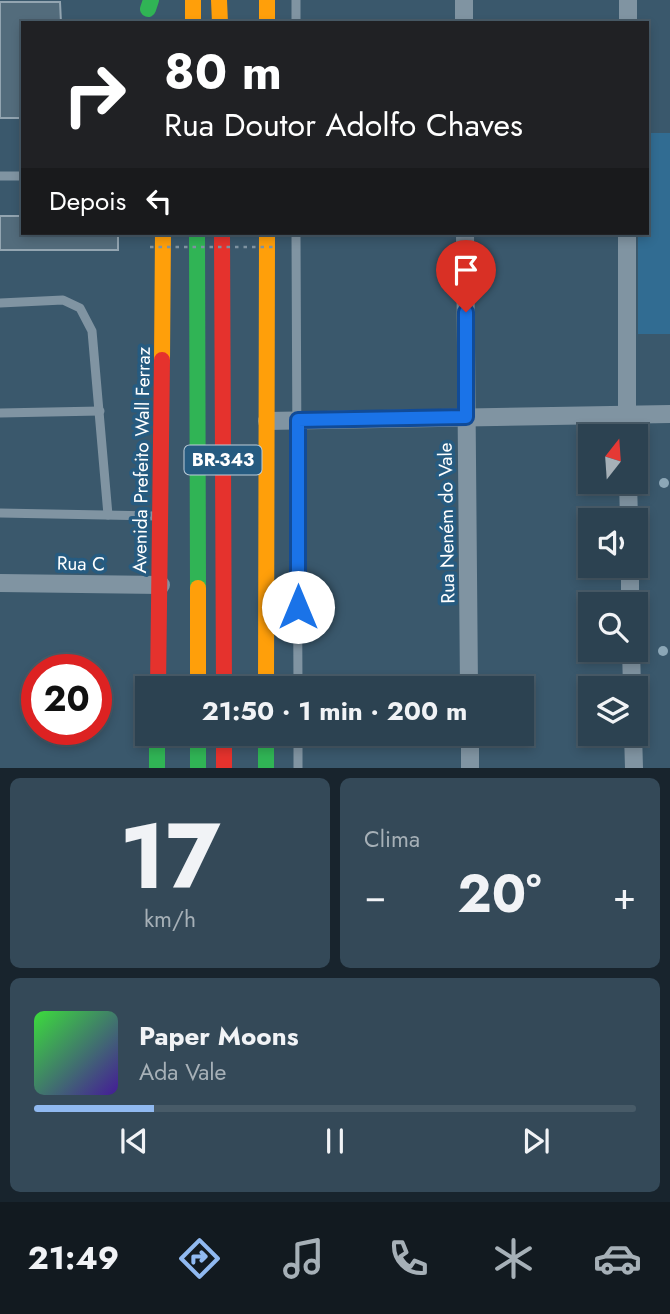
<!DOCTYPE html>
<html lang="pt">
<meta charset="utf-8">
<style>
:root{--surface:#2c4251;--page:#344958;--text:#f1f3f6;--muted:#a6b0b7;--line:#485b68;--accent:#90b9f0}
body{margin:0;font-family:Jost,sans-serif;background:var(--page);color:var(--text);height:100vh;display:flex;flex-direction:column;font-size:26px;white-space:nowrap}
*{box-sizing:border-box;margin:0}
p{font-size:23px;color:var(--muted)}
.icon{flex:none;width:38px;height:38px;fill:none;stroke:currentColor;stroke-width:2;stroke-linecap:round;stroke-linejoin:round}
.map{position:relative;height:768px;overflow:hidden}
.side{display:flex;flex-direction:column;gap:10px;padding:10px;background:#18242d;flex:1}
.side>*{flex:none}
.top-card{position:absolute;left:21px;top:21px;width:628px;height:214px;border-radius:0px;box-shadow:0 4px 10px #0003,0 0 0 2px var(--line);background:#202124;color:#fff;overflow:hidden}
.needle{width:46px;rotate:17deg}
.controls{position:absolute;left:578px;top:424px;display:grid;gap:14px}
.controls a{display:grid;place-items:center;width:70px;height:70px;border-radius:0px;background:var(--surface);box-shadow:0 4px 10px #0003,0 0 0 2px var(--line);font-size:35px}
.speed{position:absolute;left:21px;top:654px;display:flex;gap:14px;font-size:35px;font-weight:700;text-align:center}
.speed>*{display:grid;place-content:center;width:91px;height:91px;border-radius:50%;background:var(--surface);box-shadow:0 4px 10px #0003,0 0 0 2px var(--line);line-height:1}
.speed .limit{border:10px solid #d22;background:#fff;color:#111}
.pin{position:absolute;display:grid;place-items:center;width:60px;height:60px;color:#fff;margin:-72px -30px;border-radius:50% 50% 50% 0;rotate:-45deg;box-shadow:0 0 7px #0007}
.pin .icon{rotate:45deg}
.me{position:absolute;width:77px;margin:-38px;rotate:0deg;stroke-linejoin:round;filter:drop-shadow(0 0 5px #0008)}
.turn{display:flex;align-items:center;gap:24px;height:147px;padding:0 28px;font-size:32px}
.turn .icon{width:91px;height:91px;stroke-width:2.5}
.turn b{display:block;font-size:49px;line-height:60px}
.then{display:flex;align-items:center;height:66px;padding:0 28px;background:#0003;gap:14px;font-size:26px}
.big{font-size:52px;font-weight:700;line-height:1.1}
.side .widget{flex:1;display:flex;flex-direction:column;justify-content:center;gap:10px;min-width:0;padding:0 24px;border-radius:10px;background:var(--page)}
.side .dial{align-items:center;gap:0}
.dial b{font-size:91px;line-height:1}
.song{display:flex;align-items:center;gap:21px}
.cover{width:84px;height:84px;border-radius:10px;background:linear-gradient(135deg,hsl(120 70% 55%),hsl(260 70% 35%))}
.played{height:7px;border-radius:4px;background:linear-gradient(90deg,var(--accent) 20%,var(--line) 20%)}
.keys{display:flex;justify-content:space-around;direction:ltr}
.heat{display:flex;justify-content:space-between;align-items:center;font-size:38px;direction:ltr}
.side .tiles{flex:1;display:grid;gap:10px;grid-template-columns:1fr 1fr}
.widget:last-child{grid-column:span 2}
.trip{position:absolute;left:135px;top:676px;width:399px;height:70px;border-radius:0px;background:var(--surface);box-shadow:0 4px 10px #0003,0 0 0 2px var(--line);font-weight:700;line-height:70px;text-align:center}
.tabs{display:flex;height:112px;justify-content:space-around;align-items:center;background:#121a20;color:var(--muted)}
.tabs .icon{width:49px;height:49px}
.tabs .on{color:var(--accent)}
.tabs b{font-size:32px;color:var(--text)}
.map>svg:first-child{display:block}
.green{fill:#316c92}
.building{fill:#536c7c;stroke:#93a5b1;stroke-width:2}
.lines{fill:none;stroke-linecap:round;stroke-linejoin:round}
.lane{stroke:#8094a2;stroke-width:9}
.street{stroke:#8094a2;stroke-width:18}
.fast{stroke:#30b455;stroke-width:16}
.slow{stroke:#ff9f0a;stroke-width:16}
.jam{stroke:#e5322d;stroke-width:16}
.path-bridge{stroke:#8094a2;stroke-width:2.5;stroke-dasharray:3.5 5;stroke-linecap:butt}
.tree{fill:#8ca7b7}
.route-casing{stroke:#114b97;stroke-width:18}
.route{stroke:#1a73e8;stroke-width:12}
.labels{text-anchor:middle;stroke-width:7;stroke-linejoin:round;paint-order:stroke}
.shield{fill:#265b80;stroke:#beced9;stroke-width:2}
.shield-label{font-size:18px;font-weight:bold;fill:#fff}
.street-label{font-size:19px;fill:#fff;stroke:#265b80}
</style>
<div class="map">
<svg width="670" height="768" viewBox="0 0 670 768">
<rect width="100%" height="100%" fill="#3a586c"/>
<polygon class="green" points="648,133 670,133 670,334 638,334 638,233 648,233"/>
<g class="building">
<polygon points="0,2 60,2 61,23 23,23 23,118 0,118"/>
<polygon points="0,216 23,216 23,233 118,233 118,250 0,250"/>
</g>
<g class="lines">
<g class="lane">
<polyline points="296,23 296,0"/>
<polyline points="0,176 23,176"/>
<polyline points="296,233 298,688"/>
<polyline points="0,303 63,300 80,308 92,331 108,515"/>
<polyline points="0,413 100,411"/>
<polyline points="0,513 156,516"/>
<polyline points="298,768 298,733"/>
</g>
<g class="street">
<polyline points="464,0 464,23"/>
<polyline points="628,23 628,0"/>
<polyline points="465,233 469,688"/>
<polyline points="267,421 670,414"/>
<polyline points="627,436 627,233"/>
<polyline points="628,481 629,520"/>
<polyline points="630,565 630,604"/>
<polyline points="0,583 161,585"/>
<polyline points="631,649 632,688"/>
<polyline points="470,733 470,768"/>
<polyline points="633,733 634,768"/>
</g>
<g class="fast">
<polyline points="148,9 151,0"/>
<polyline points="197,233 198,588"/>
<polyline points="157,733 157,768"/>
<polyline points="198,733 198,768"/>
<polyline points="266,733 266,768"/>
</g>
<g class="slow">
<polyline points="193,0 193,23"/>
<polyline points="219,0 220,23"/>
<polyline points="267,0 267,23"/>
<polyline points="162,360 163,233"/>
<polyline points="198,588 198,688"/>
<polyline points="266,688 267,233"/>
</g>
<g class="jam">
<polyline points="222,233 224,688"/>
<polyline points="158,688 162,360"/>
<polyline points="224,733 224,768"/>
</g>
<polyline class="path-bridge" points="150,247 275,247"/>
</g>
<g class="tree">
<circle cx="664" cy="483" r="5"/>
<circle cx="663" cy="651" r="5"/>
</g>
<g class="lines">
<defs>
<polyline id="route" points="298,607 298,420 466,417 466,312"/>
</defs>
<use href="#route" class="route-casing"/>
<use href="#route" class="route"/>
</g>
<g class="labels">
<rect class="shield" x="184.5" y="445.5" width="77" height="29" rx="5"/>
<g class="shield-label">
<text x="223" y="466">BR-343</text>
</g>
<g class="street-label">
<text transform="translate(141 460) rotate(-89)" y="7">Avenida Prefeito Wall Ferraz</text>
<text transform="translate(446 523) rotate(-91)" y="7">Rua Neném do Vale</text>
<text transform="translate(81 563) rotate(1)" y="7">Rua C</text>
</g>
</g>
</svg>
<div class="controls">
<a><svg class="needle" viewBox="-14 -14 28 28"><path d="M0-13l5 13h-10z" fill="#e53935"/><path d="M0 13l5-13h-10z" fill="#a6b0b7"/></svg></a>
<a><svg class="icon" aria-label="sound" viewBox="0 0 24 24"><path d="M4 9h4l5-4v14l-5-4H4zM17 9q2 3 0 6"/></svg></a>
<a><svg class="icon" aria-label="search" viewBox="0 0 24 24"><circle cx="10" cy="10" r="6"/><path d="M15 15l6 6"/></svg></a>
<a><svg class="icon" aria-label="layers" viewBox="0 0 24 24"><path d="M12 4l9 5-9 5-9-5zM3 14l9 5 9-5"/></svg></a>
</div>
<div class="speed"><div class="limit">20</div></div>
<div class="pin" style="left:466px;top:312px;background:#d93025"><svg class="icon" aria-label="arrive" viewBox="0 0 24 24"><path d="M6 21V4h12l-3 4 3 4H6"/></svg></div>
<svg class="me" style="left:298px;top:607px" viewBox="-20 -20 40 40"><circle r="19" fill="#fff"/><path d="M0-13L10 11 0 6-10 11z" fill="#1a73e8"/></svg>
<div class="trip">21:50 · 1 min · 200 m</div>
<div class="top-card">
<div class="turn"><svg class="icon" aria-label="right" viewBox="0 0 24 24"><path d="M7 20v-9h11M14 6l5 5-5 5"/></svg><div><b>80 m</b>Rua Doutor Adolfo Chaves</div></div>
<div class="then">Depois<svg class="icon" aria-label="left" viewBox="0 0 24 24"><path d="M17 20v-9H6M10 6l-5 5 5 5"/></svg></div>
</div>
</div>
<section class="side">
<div class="tiles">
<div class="widget dial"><b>17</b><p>km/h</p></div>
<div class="widget"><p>Clima</p>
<div class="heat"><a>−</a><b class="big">20°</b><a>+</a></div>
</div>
<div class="widget">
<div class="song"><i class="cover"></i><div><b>Paper Moons</b><p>Ada Vale</p></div></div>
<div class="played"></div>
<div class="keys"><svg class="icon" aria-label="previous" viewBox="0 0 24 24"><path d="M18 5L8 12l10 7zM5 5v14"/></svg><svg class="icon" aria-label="pause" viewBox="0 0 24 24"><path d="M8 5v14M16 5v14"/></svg><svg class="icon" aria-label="next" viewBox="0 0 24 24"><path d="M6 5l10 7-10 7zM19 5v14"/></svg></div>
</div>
</div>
</section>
<nav class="tabs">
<b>21:49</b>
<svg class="icon on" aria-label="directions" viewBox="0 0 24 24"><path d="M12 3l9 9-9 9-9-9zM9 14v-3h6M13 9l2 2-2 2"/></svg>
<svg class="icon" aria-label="music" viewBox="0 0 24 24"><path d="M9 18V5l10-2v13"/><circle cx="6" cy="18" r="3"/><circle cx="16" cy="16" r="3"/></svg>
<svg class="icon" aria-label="phone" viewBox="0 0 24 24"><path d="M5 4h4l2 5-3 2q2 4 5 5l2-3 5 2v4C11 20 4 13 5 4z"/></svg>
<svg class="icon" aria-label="climate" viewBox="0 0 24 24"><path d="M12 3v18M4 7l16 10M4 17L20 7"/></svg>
<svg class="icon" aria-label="car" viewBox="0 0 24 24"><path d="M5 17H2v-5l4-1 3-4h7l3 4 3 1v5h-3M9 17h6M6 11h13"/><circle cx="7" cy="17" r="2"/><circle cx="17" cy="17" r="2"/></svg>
</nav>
